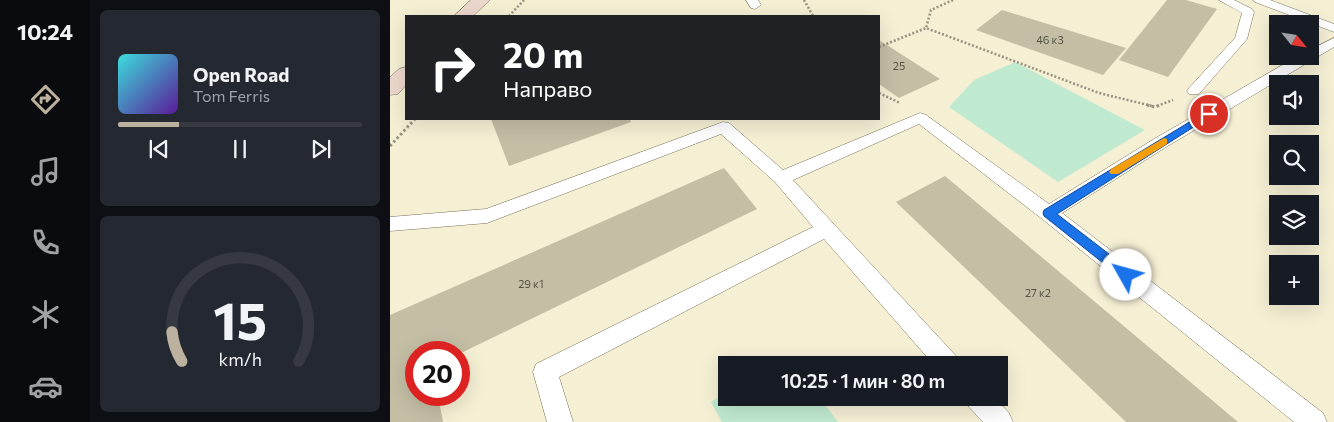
<!DOCTYPE html>
<html lang="ru">
<meta charset="utf-8">
<style>
:root{--surface:#171b24;--page:#242831;--text:#f1f3f6;--muted:#9ea1a6;--line:#363941;--accent:#bcb19e}
body{margin:0;font-family:Commissioner,sans-serif;background:var(--page);color:var(--text);height:100vh;display:flex;flex-direction:column;font-size:19px;white-space:nowrap}
*{box-sizing:border-box;margin:0}
p{font-size:16px;color:var(--muted)}
.icon{flex:none;width:28px;height:28px;fill:none;stroke:currentColor;stroke-width:2;stroke-linecap:round;stroke-linejoin:round}
.map{position:relative;flex:1;overflow:hidden}
.sheet{display:flex;flex-direction:column;gap:10px;padding:10px;background:#0d0f14;width:300px}
.sheet>*{flex:none}
.guide{position:absolute;left:15px;top:15px;width:475px;height:105px;border-radius:0px;box-shadow:0 5px 20px #0002;background:#202124;color:#fff;overflow:hidden}
.needle{width:32px;rotate:120deg}
.fabs{position:absolute;left:879px;top:15px;display:grid;gap:10px}
.fabs a{display:grid;place-items:center;width:50px;height:50px;border-radius:0px;background:var(--surface);box-shadow:0 5px 20px #0002;font-size:25px}
.speed{position:absolute;left:15px;top:341px;display:flex;gap:10px;font-size:25px;font-weight:700;text-align:center}
.speed>*{display:grid;place-content:center;width:65px;height:65px;border-radius:50%;background:var(--surface);box-shadow:0 5px 20px #0002;line-height:1}
.speed .limit{border:8px solid #d22;background:#fff;color:#111}
.pin{position:absolute;display:grid;place-items:center;width:42px;height:42px;color:#fff;margin:-21px;border:2px solid #fff;border-radius:50%;box-shadow:0 1px 5px #0007}
.me{position:absolute;width:55px;margin:-28px;rotate:308deg;stroke-linejoin:round;filter:drop-shadow(0 0 4px #0008)}
.turn{display:flex;align-items:center;gap:18px;height:105px;padding:0 15px;font-size:22px}
.turn .icon{width:65px;height:65px;stroke-width:2.5}
.turn b{display:block;font-size:35px;line-height:42px}
.sheet .tile{flex:1;display:flex;flex-direction:column;justify-content:center;gap:8px;min-width:0;padding:0 18px;border-radius:8px;background:var(--page)}
.sheet .dial{align-items:center;gap:0}
.dial svg{height:130px;overflow:visible;fill:none;stroke:var(--line);stroke-width:7;stroke-linecap:round;text-anchor:middle}
.dial text{fill:var(--text);stroke:none}
.song{display:flex;align-items:center;gap:15px}
.cover{width:60px;height:60px;border-radius:8px;background:linear-gradient(135deg,hsl(180 70% 55%),hsl(270 70% 35%))}
.played{height:5px;border-radius:2px;background:linear-gradient(90deg,var(--accent) 25%,var(--line) 25%)}
.keys{display:flex;justify-content:space-around;direction:ltr}
.trip{position:absolute;left:328px;top:356px;width:290px;height:50px;border-radius:0px;background:var(--surface);box-shadow:0 5px 20px #0002;font-weight:600;line-height:50px;text-align:center}
main{display:flex;flex:1;min-height:0}
.dock{display:flex;flex-direction:column;width:90px;justify-content:space-around;align-items:center;background:#090b0e;color:var(--muted)}
.dock .icon{width:35px;height:35px}
.dock .current{color:var(--accent)}
.dock b{font-size:22px;color:var(--text)}
.map>svg:first-child{display:block}
.green{fill:#c0ead0}
.building{fill:#c3bea4}
.lines{fill:none;stroke-linecap:round;stroke-linejoin:round}
.lane-casing{stroke:#78725b;stroke-width:1}
.secondary-casing{stroke:#78725b;stroke-width:1}
.path-far1{stroke:#979380;stroke-width:2.5;stroke-dasharray:2 2;stroke-linecap:butt}
.path{stroke:#979380;stroke-width:3;stroke-dasharray:2.5 2.5;stroke-linecap:butt}
.lane{fill:#fff;fill-rule:evenodd}
.secondary{fill:#ecd7cc;fill-rule:evenodd}
.route{fill:#1a73e8;stroke:#114b97}
.slow{fill:#f59e0b}
.labels{text-anchor:middle;stroke-width:4;stroke-linejoin:round;paint-order:stroke}
.number-label{font-size:11px;fill:#565446}
</style>
<main>
<nav class="dock">
<b>10:24</b>
<svg class="icon current" aria-label="directions" viewBox="0 0 24 24"><path d="M12 3l9 9-9 9-9-9zM9 14v-3h6M13 9l2 2-2 2"/></svg>
<svg class="icon" aria-label="music" viewBox="0 0 24 24"><path d="M9 18V5l10-2v13"/><circle cx="6" cy="18" r="3"/><circle cx="16" cy="16" r="3"/></svg>
<svg class="icon" aria-label="phone" viewBox="0 0 24 24"><path d="M5 4h4l2 5-3 2q2 4 5 5l2-3 5 2v4C11 20 4 13 5 4z"/></svg>
<svg class="icon" aria-label="climate" viewBox="0 0 24 24"><path d="M12 3v18M4 7l16 10M4 17L20 7"/></svg>
<svg class="icon" aria-label="car" viewBox="0 0 24 24"><path d="M5 17H2v-5l4-1 3-4h7l3 4 3 1v5h-3M9 17h6M6 11h13"/><circle cx="7" cy="17" r="2"/><circle cx="17" cy="17" r="2"/></svg>
</nav>
<section class="sheet">
<div class="tile">
<div class="song"><i class="cover"></i><div><b>Open Road</b><p>Tom Ferris</p></div></div>
<div class="played"></div>
<div class="keys"><svg class="icon" aria-label="previous" viewBox="0 0 24 24"><path d="M18 5L8 12l10 7zM5 5v14"/></svg><svg class="icon" aria-label="pause" viewBox="0 0 24 24"><path d="M8 5v14M16 5v14"/></svg><svg class="icon" aria-label="next" viewBox="0 0 24 24"><path d="M6 5l10 7-10 7zM19 5v14"/></svg></div>
</div>
<div class="tile dial"><svg viewBox="0 0 100 80">
<path d="M14 69A42 42 0 1 1 86 69"/>
<path d="M14 69A42 42 0 0 1 8 51" stroke="#bcb19e"/>
<text x="50" y="56" font-size="32" font-weight="700">15</text>
<text x="50" y="72" font-size="11">km/h</text>
</svg></div>
</section>
<div class="map">
<svg width="944" height="422" viewBox="0 0 944 422">
<rect width="100%" height="100%" fill="#f5efd4"/>
<g class="green">
<polygon points="625,62 755,130 668,182 559,107 584,80"/>
<polygon points="336,392 336,398 430,398 448,422 332,422 321,402"/>
</g>
<g class="building">
<polygon points="777,0 796,0 827,9 778,77 729,60"/>
<polygon points="612,10 736,48 713,75 586,30"/>
<polygon points="489,40 550,79 509,98 489,84"/>
<polygon points="101,119 240,119 241,122 119,166"/>
<polygon points="334,168 367,209 69,354 69,352 26,352 26,395 48,395 53,422 0,422 0,315"/>
<polygon points="555,176 848,422 736,422 506,202"/>
</g>
<g class="lines">
<defs>
<g id="lane">
<polygon points="356,0 368,0 371,5 365,9 361,8"/>
<polygon points="829,0 844,0 862,9 864,12 857,39 809,94 799,94 797,91 799,88 845,38 852,13"/>
<polygon points="863,0 880,0 944,24 944,32 865,2"/>
<polygon points="944,38 944,47 776,147 672,213 933,413 937,422 904,422 651,218 529,124 403,180 567,357 571,365 544,365 434,239 169,377 183,422 157,422 143,372 146,364 423,227 385,182 331,134 97,223 0,231 0,217 96,209 333,122 339,123 393,170 530,113 536,115 659,204 764,139 908,56 920,56 920,50"/>
<polygon points="575,398 605,398 619,413 623,422 593,422 579,407"/>
</g>
<g id="secondary">
<polygon points="81,0 100,0 83,16 64,16"/>
<polygon points="16,67 16,85 8,94 0,95 0,77 9,69"/>
</g>
</defs>
<use href="#lane" class="lane-casing"/>
<use href="#secondary" class="secondary-casing"/>
<g class="path-far1">
<polyline points="414,0 423,16"/>
<polyline points="563,0 541,10 536,28 709,93 762,106"/>
<polyline points="119,16 134,0"/>
<polyline points="489,47 536,28"/>
<polyline points="489,93 510,103"/>
<polyline points="767,106 783,100"/>
</g>
<g class="path">
<polyline points="757,105 765,107 770,105"/>
<polyline points="0,146 25,119"/>
</g>
<use href="#lane" class="lane"/>
<use href="#secondary" class="secondary"/>
</g>
<polygon class="route" points="816,112 823,112 824,114 667,214 741,271 743,275 741,278 736,280 732,278 654,216 653,213 654,210"/>
<polygon class="slow" points="774,138 777,139 777,144 728,174 721,174 719,172 721,169"/>
<g class="labels">
<g class="number-label">
<text x="660" y="44">46 к3</text>
<text x="509" y="70">25</text>
<text x="141" y="288">29 к1</text>
<text x="648" y="297">27 к2</text>
</g>
</g>
</svg>
<div class="fabs">
<a><svg class="needle" viewBox="-14 -14 28 28"><path d="M0-13l5 13h-10z" fill="#e53935"/><path d="M0 13l5-13h-10z" fill="#9ea1a6"/></svg></a>
<a><svg class="icon" aria-label="sound" viewBox="0 0 24 24"><path d="M4 9h4l5-4v14l-5-4H4zM17 9q2 3 0 6"/></svg></a>
<a><svg class="icon" aria-label="search" viewBox="0 0 24 24"><circle cx="10" cy="10" r="6"/><path d="M15 15l6 6"/></svg></a>
<a><svg class="icon" aria-label="layers" viewBox="0 0 24 24"><path d="M12 4l9 5-9 5-9-5zM3 14l9 5 9-5"/></svg></a>
<a>+</a>
</div>
<div class="speed"><div class="limit">20</div></div>
<div class="pin" style="left:819px;top:114px;background:#d93025"><svg class="icon" aria-label="arrive" viewBox="0 0 24 24"><path d="M6 21V4h12l-3 4 3 4H6"/></svg></div>
<svg class="me" style="left:736px;top:275px" viewBox="-20 -20 40 40"><circle r="19" fill="#fff"/><path d="M0-13L10 11 0 6-10 11z" fill="#1a73e8"/></svg>
<div class="trip">10:25 · 1 мин · 80 m</div>
<div class="guide">
<div class="turn"><svg class="icon" aria-label="right" viewBox="0 0 24 24"><path d="M7 20v-9h11M14 6l5 5-5 5"/></svg><div><b>20 m</b>Направо</div></div>
</div>
</div>
</main>
